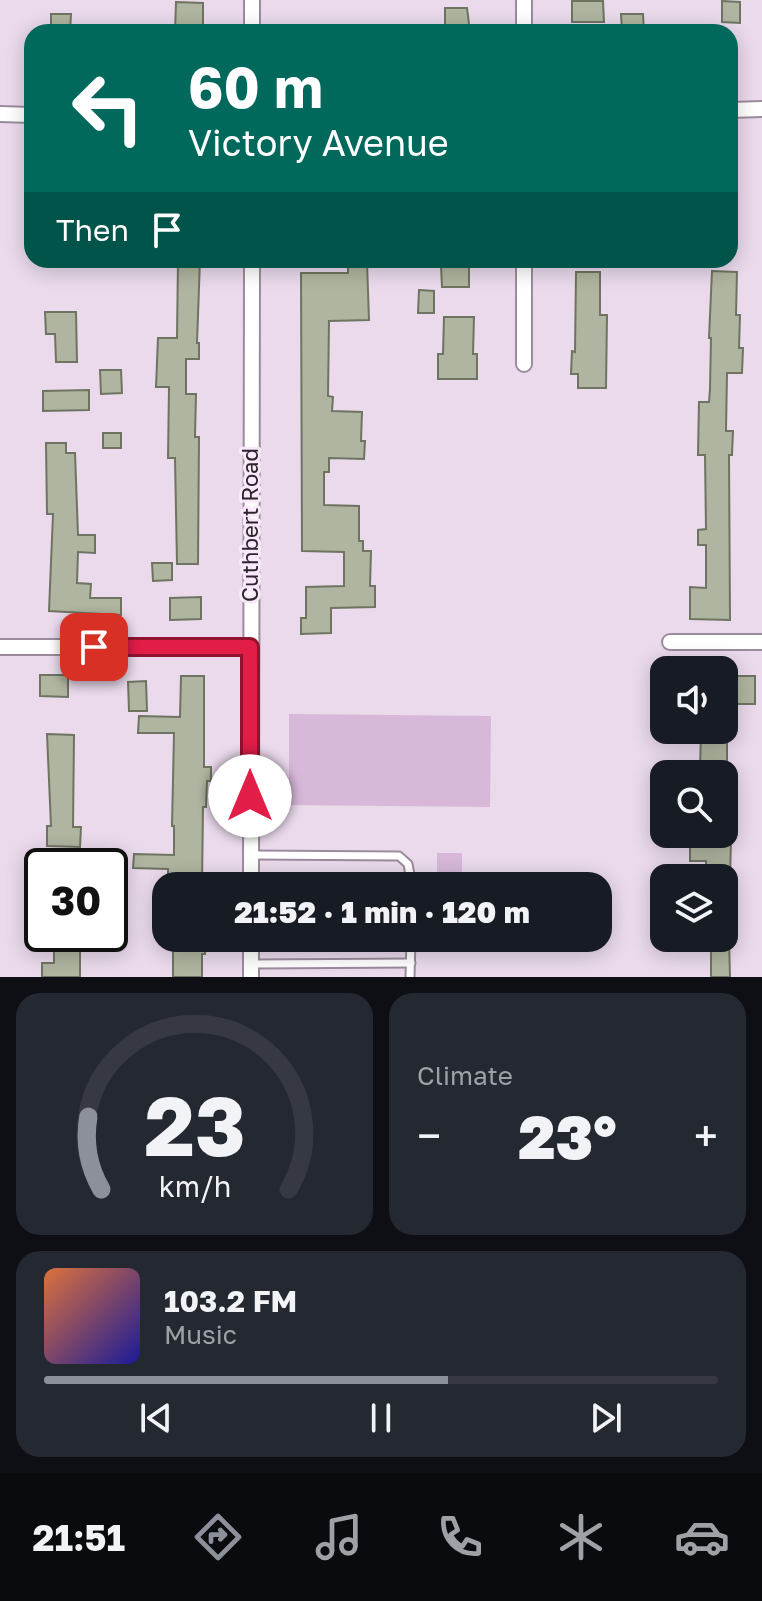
<!DOCTYPE html>
<meta charset="utf-8">
<style>
:root{--surface:#171b24;--page:#242831;--text:#f1f3f6;--muted:#9ea1a6;--line:#363941;--accent:#8c9099}
body{margin:0;font-family:"Golos Text",sans-serif;background:var(--page);color:var(--text);height:100vh;display:flex;flex-direction:column;font-size:30px;white-space:nowrap}
*{box-sizing:border-box;margin:0}
p{font-size:26px;color:var(--muted)}
.icon{flex:none;width:44px;height:44px;fill:none;stroke:currentColor;stroke-width:2;stroke-linecap:round;stroke-linejoin:round}
.map{position:relative;height:977px;overflow:hidden}
.details{display:flex;flex-direction:column;gap:16px;padding:16px;background:#0d0f14;flex:1}
.details>*{flex:none}
.banner{position:absolute;left:24px;top:24px;width:714px;height:244px;border-radius:24px;box-shadow:0 4px 20px #0003;background:#00695c;color:#fff;overflow:hidden}
.controls{position:absolute;left:650px;top:656px;display:grid;gap:16px}
.controls a{display:grid;place-items:center;width:88px;height:88px;border-radius:16px;background:var(--surface);box-shadow:0 4px 20px #0003;font-size:40px}
.speed{position:absolute;left:24px;top:848px;display:flex;gap:16px;font-size:40px;font-weight:700;text-align:center}
.speed>*{display:grid;place-content:center;width:104px;height:104px;border-radius:50%;background:var(--surface);box-shadow:0 4px 20px #0003;line-height:1}
.speed .limit{border:4px solid #111;border-radius:12px;background:#fff;color:#111}
.pin{position:absolute;display:grid;place-items:center;width:68px;height:68px;color:#fff;margin:-34px;border-radius:16px;box-shadow:0 4px 12px #0006}
.me{position:absolute;width:88px;margin:-44px;rotate:0deg;stroke-linejoin:round;filter:drop-shadow(0 0 6px #0008)}
.turn{display:flex;align-items:center;gap:28px;height:168px;padding:0 32px;font-size:36px}
.turn .icon{width:104px;height:104px;stroke-width:2.5}
.turn b{display:block;font-size:56px;line-height:68px}
.then{display:flex;align-items:center;height:76px;padding:0 32px;background:#0003;gap:16px;font-size:30px}
.big{font-size:60px;font-weight:800;line-height:1.1}
.details .tile{flex:1;display:flex;flex-direction:column;justify-content:center;gap:12px;min-width:0;padding:0 28px;border-radius:24px;background:var(--page)}
.details .dial{align-items:center;gap:0}
.dial svg{height:208px;overflow:visible;fill:none;stroke:var(--line);stroke-width:7;stroke-linecap:round;text-anchor:middle}
.dial text{fill:var(--text);stroke:none}
.song{display:flex;align-items:center;gap:24px}
.cover{width:96px;height:96px;border-radius:12px;background:linear-gradient(135deg,hsl(20 70% 55%),hsl(240 70% 35%))}
.played{height:8px;border-radius:4px;background:linear-gradient(90deg,var(--accent) 60%,var(--line) 60%)}
.keys{display:flex;justify-content:space-around;direction:ltr}
.heat{display:flex;justify-content:space-between;align-items:center;font-size:44px;direction:ltr}
.details .tiles{flex:1;display:grid;gap:16px;grid-template-columns:1fr 1fr}
.tile:last-child{grid-column:span 2}
.trip{position:absolute;left:152px;top:872px;width:460px;height:80px;border-radius:24px;background:var(--surface);box-shadow:0 4px 20px #0003;font-weight:800;line-height:80px;text-align:center}
.tabs{display:flex;height:128px;justify-content:space-around;align-items:center;background:#090b0e;color:var(--muted)}
.tabs .icon{width:56px;height:56px}
.tabs .current{color:var(--accent)}
.tabs b{font-size:36px;color:var(--text)}
.map>svg:first-child{display:block}
.green{fill:#d7b8d9}
.building{fill:#afb5a0;stroke:#6e7461;stroke-width:2}
.lines{fill:none;stroke-linecap:round;stroke-linejoin:round}
.lane-casing{stroke:#9b8c9c;stroke-width:11}
.street-casing{stroke:#9b8c9c;stroke-width:18}
.lane{stroke:#fff;stroke-width:7}
.street{stroke:#fff;stroke-width:14}
.route-casing{stroke:#92132f;stroke-width:20}
.route{stroke:#e11d48;stroke-width:14}
.labels{text-anchor:middle;stroke-width:6;stroke-linejoin:round;paint-order:stroke}
.street-label{font-size:22px;fill:#2c262c;stroke:#f8e8f9}
</style>
<div class="map">
<svg width="762" height="977" viewBox="0 0 762 977">
<rect width="100%" height="100%" fill="#eadaec"/>
<g class="green">
<polygon points="289,714 491,716 490,807 289,805"/>
<rect x="437" y="853" width="25" height="33"/>
</g>
<g class="building">
<polygon points="572,1 603,1 604,22 572,22"/>
<polygon points="722,1 740,2 740,23 722,22"/>
<polygon points="176,2 203,3 203,32 175,32"/>
<polygon points="445,8 467,8 470,32 445,32"/>
<polygon points="51,14 71,14 70,32 51,32"/>
<polygon points="621,14 643,14 644,32 622,32"/>
<polygon points="178,260 200,260 197,343 199,343 199,359 186,359 186,394 196,394 195,437 199,437 198,564 177,564 175,458 168,458 169,387 156,387 158,338 177,338"/>
<polygon points="348,262 367,262 369,320 329,321 328,396 333,397 332,411 362,412 361,441 365,441 364,459 329,458 329,472 324,472 324,505 359,506 359,541 363,541 363,551 371,551 370,586 375,586 375,607 331,608 331,633 301,634 301,618 306,618 306,587 344,586 344,552 302,551 301,273 348,273"/>
<polygon points="469,265 469,287 442,287 441,266"/>
<polygon points="712,271 737,272 736,315 740,315 739,348 743,348 742,373 727,373 726,431 733,431 732,455 729,455 730,620 690,619 690,587 706,588 706,545 698,545 698,530 706,529 705,455 698,455 699,402 709,402 710,389 711,338 709,338"/>
<polygon points="576,272 600,272 600,315 607,315 606,388 578,388 578,374 571,374 572,351 575,352"/>
<polygon points="419,290 434,291 434,313 418,313"/>
<polygon points="45,312 76,312 77,362 56,362 55,334 46,334"/>
<polygon points="444,317 474,317 473,354 477,354 477,379 438,379 438,354 443,354"/>
<polygon points="100,370 121,370 122,393 101,394"/>
<polygon points="89,390 89,410 43,411 43,391"/>
<rect x="103" y="433" width="18" height="15"/>
<polygon points="46,443 66,443 66,453 75,453 78,535 95,535 95,553 78,552 77,583 91,584 90,598 121,598 121,615 49,611 53,514 47,514"/>
<polygon points="152,563 172,563 172,580 153,581"/>
<polygon points="201,597 201,619 170,620 170,598"/>
<polygon points="40,675 68,675 68,697 40,696"/>
<polygon points="181,676 204,676 204,767 211,767 211,781 207,781 206,807 203,807 202,886 176,886 176,878 168,879 168,869 133,868 134,854 174,855 174,826 172,826 174,733 138,733 139,716 180,717"/>
<rect x="724" y="676" width="31" height="28"/>
<polygon points="146,681 147,711 129,711 128,682"/>
<polygon points="701,730 727,730 727,771 700,771"/>
<polygon points="47,734 74,735 73,827 81,827 80,847 47,846 47,826 51,826"/>
<polygon points="690,839 731,840 730,878 706,878 706,861 690,861"/>
<polygon points="54,934 80,934 80,977 42,977 42,963 54,963"/>
<polygon points="173,938 206,938 205,954 202,954 202,977 173,977"/>
<polygon points="711,938 729,938 730,977 711,977"/>
</g>
<g class="lines">
<defs>
<g id="lane">
<polyline points="250,855 399,856 408,864 412,886"/>
<polyline points="251,964 411,963"/>
<polyline points="410,977 411,938"/>
</g>
<g id="street">
<polyline points="252,0 252,32"/>
<polyline points="524,32 524,0"/>
<polyline points="730,110 762,109"/>
<polyline points="0,114 32,115"/>
<polyline points="524,260 524,364"/>
<polyline points="670,642 762,642"/>
<polyline points="0,647 250,647"/>
<polyline points="251,886 252,260"/>
<polyline points="251,938 251,977"/>
</g>
</defs>
<use href="#lane" class="lane-casing"/>
<use href="#street" class="street-casing"/>
<use href="#lane" class="lane"/>
<use href="#street" class="street"/>
</g>
<g class="lines">
<defs>
<polyline id="route" points="94,647 250,647 250,796"/>
</defs>
<use href="#route" class="route-casing"/>
<use href="#route" class="route"/>
</g>
<g class="labels">
<g class="street-label">
<text transform="translate(250 525) rotate(-90)" y="8">Cuthbert Road</text>
</g>
</g>
</svg>
<div class="controls">
<a><svg class="icon" aria-label="sound" viewBox="0 0 24 24"><path d="M4 9h4l5-4v14l-5-4H4zM17 9q2 3 0 6"/></svg></a>
<a><svg class="icon" aria-label="search" viewBox="0 0 24 24"><circle cx="10" cy="10" r="6"/><path d="M15 15l6 6"/></svg></a>
<a><svg class="icon" aria-label="layers" viewBox="0 0 24 24"><path d="M12 4l9 5-9 5-9-5zM3 14l9 5 9-5"/></svg></a>
</div>
<div class="speed"><div class="limit">30</div></div>
<div class="pin" style="left:94px;top:647px;background:#d93025"><svg class="icon" aria-label="arrive" viewBox="0 0 24 24"><path d="M6 21V4h12l-3 4 3 4H6"/></svg></div>
<svg class="me" style="left:250px;top:796px" viewBox="-20 -20 40 40"><circle r="19" fill="#fff"/><path d="M0-13L10 11 0 6-10 11z" fill="#e11d48"/></svg>
<div class="trip">21:52 · 1 min · 120 m</div>
<div class="banner">
<div class="turn"><svg class="icon" aria-label="left" viewBox="0 0 24 24"><path d="M17 20v-9H6M10 6l-5 5 5 5"/></svg><div><b>60 m</b>Victory Avenue</div></div>
<div class="then">Then<svg class="icon" aria-label="arrive" viewBox="0 0 24 24"><path d="M6 21V4h12l-3 4 3 4H6"/></svg></div>
</div>
</div>
<section class="details">
<div class="tiles">
<div class="tile dial"><svg viewBox="0 0 100 80">
<path d="M14 69A42 42 0 1 1 86 69"/>
<path d="M14 69A42 42 0 0 1 9 41" stroke="#8c9099"/>
<text x="50" y="56" font-size="32" font-weight="700">23</text>
<text x="50" y="72" font-size="11">km/h</text>
</svg></div>
<div class="tile"><p>Climate</p>
<div class="heat"><a>−</a><b class="big">23°</b><a>+</a></div>
</div>
<div class="tile">
<div class="song"><i class="cover"></i><div><b>103.2 FM</b><p>Music</p></div></div>
<div class="played"></div>
<div class="keys"><svg class="icon" aria-label="previous" viewBox="0 0 24 24"><path d="M18 5L8 12l10 7zM5 5v14"/></svg><svg class="icon" aria-label="pause" viewBox="0 0 24 24"><path d="M8 5v14M16 5v14"/></svg><svg class="icon" aria-label="next" viewBox="0 0 24 24"><path d="M6 5l10 7-10 7zM19 5v14"/></svg></div>
</div>
</div>
</section>
<nav class="tabs">
<b>21:51</b>
<svg class="icon current" aria-label="directions" viewBox="0 0 24 24"><path d="M12 3l9 9-9 9-9-9zM9 14v-3h6M13 9l2 2-2 2"/></svg>
<svg class="icon" aria-label="music" viewBox="0 0 24 24"><path d="M9 18V5l10-2v13"/><circle cx="6" cy="18" r="3"/><circle cx="16" cy="16" r="3"/></svg>
<svg class="icon" aria-label="phone" viewBox="0 0 24 24"><path d="M5 4h4l2 5-3 2q2 4 5 5l2-3 5 2v4C11 20 4 13 5 4z"/></svg>
<svg class="icon" aria-label="climate" viewBox="0 0 24 24"><path d="M12 3v18M4 7l16 10M4 17L20 7"/></svg>
<svg class="icon" aria-label="car" viewBox="0 0 24 24"><path d="M5 17H2v-5l4-1 3-4h7l3 4 3 1v5h-3M9 17h6M6 11h13"/><circle cx="7" cy="17" r="2"/><circle cx="17" cy="17" r="2"/></svg>
</nav>
